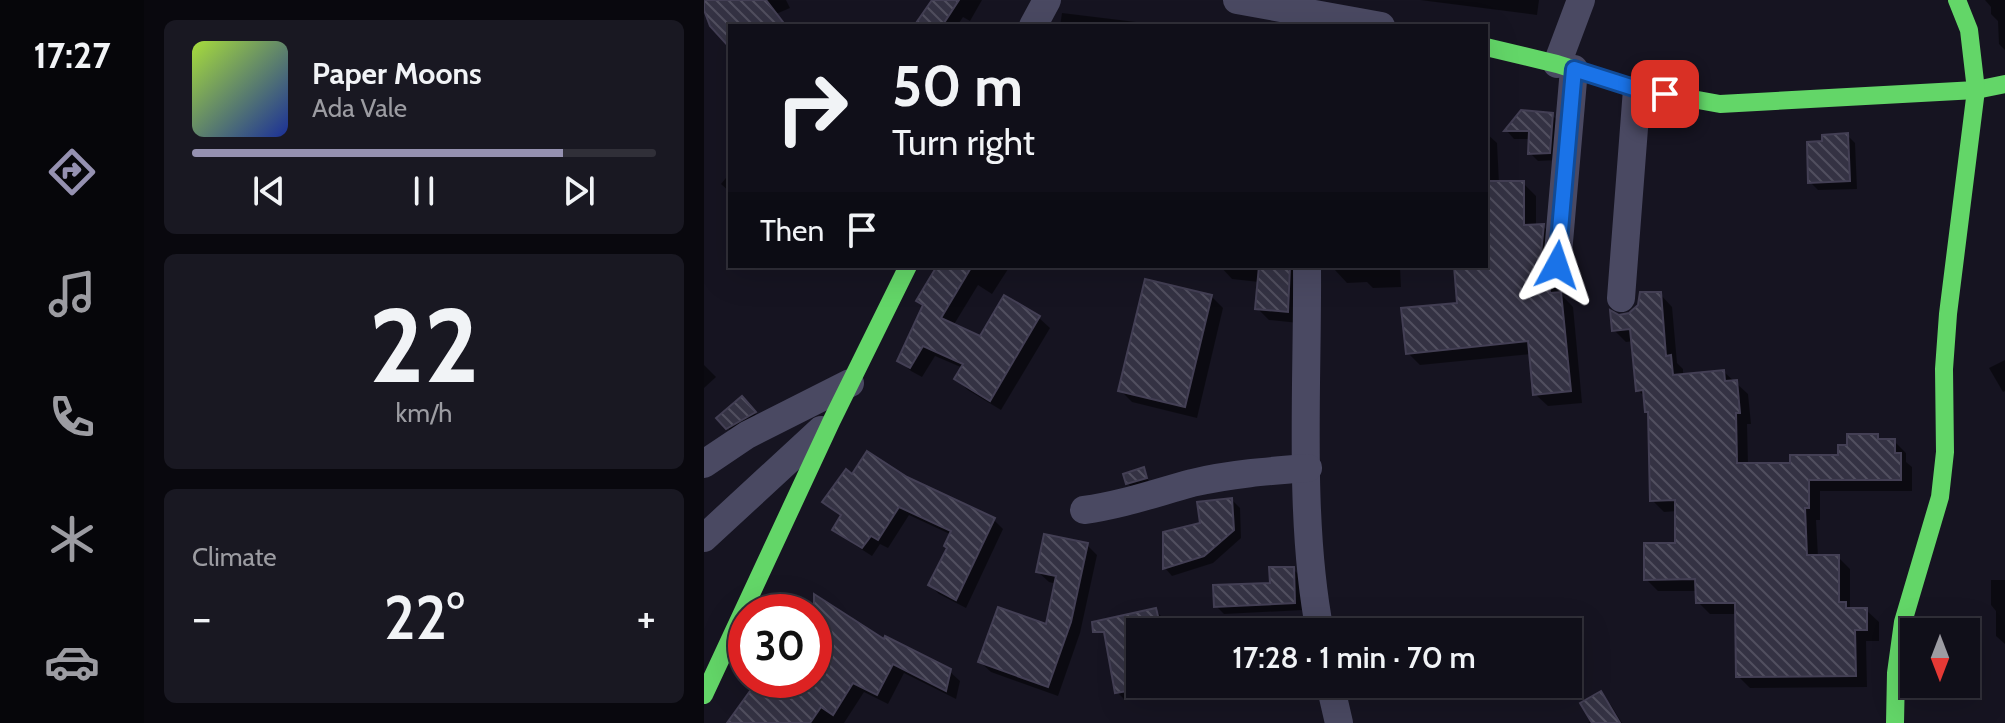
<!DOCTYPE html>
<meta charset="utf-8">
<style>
:root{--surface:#100f19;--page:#191822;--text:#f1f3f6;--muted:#9c9ca2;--line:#302f38;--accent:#9591b1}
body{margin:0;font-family:Cabin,sans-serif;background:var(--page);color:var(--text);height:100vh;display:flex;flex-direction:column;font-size:30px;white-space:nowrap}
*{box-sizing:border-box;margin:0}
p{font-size:26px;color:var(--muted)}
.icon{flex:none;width:44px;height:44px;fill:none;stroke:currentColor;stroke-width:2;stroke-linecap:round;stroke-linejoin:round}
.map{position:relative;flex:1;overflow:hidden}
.side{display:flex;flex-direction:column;gap:20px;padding:20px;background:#09080e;width:560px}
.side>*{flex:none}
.guide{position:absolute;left:24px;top:24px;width:760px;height:244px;border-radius:0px;box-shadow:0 8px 32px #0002,0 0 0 2px var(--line);background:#100f19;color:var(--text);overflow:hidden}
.needle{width:52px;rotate:180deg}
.buttons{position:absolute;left:1196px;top:618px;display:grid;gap:16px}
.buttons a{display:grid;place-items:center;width:80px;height:80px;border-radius:0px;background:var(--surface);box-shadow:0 8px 32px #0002,0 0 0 2px var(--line);font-size:40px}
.speed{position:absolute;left:24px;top:594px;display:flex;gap:16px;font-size:40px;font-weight:700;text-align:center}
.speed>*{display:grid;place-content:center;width:104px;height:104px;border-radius:50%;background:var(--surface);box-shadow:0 8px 32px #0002,0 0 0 2px var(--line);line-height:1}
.speed .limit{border:12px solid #d22;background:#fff;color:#111}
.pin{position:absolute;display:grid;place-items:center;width:68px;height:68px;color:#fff;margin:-34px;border-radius:16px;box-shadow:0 4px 12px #0006}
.me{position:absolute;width:88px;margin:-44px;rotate:5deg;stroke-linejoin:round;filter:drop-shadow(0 0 6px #0008)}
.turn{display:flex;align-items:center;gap:28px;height:168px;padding:0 32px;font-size:36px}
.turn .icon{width:104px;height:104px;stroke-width:2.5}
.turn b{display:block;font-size:56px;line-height:68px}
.then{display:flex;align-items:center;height:76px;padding:0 32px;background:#0003;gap:16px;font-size:30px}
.big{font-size:60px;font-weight:600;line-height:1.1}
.side .widget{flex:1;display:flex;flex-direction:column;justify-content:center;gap:12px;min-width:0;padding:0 28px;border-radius:12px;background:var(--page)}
.side .dial{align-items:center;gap:0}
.dial b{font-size:104px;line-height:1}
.song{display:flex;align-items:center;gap:24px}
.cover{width:96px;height:96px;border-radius:12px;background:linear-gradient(135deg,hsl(80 70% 55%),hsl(230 70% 35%))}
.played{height:8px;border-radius:4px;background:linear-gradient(90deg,var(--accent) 80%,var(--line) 80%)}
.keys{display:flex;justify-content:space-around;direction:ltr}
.heat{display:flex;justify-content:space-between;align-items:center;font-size:44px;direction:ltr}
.trip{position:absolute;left:422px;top:618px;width:456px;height:80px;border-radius:0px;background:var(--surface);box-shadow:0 8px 32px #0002,0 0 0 2px var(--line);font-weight:600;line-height:80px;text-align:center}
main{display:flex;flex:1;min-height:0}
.menu{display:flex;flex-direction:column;width:144px;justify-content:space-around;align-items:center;background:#06060a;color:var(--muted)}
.menu .icon{width:56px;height:56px}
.menu .current{color:var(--accent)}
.menu b{font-size:36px;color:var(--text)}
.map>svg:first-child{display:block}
.shadow{fill:#0007}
.building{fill:url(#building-back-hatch);stroke:#433f54;stroke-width:2}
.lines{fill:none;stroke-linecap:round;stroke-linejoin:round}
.street{stroke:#4a4962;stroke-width:28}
.fast{stroke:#63d668;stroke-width:18}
.route-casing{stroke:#114b97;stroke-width:20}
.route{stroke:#1a73e8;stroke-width:14}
</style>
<main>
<nav class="menu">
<b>17:27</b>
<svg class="icon current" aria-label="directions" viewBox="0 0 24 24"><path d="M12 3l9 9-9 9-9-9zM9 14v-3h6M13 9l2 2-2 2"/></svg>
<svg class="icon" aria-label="music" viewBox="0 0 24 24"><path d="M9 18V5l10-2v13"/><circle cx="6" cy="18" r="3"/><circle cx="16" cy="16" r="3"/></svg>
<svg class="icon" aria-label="phone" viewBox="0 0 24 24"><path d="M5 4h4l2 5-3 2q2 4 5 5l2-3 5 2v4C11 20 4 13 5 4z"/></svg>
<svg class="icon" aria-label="climate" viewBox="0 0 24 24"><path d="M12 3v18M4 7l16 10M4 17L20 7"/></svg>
<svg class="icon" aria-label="car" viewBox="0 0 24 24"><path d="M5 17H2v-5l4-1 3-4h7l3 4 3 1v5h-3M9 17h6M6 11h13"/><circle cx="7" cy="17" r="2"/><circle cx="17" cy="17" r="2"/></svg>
</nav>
<section class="side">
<div class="widget">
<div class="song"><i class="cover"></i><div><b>Paper Moons</b><p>Ada Vale</p></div></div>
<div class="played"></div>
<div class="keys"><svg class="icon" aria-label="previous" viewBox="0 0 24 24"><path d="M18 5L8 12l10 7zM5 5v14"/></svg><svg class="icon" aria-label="pause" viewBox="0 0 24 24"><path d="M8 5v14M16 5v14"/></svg><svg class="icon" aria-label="next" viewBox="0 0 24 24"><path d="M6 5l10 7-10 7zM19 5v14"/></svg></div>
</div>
<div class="widget dial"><b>22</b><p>km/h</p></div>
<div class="widget"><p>Climate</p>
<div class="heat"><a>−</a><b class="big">22°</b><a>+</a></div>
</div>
</section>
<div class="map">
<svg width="1301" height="723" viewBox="0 0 1301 723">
<defs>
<pattern id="building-back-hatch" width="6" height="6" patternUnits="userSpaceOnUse" patternTransform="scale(2)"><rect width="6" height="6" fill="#343243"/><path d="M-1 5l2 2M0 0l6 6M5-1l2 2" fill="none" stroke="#514f5f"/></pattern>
</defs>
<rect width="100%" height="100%" fill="#161421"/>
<g class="shadow">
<polygon points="0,0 82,0 86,8 72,14 82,26 26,26 26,45 0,5"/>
<polygon points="231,0 278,0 266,21 259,17 253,26 215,26"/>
<polygon points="716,0 835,0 833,15"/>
<polygon points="1281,0 1301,0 1301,50 1295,44 1294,21 1287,14 1287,7"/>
<polygon points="358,13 432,22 436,26 356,26"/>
<polygon points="818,112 848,115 856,123 853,160 834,161 826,153 826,139 810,139 803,131"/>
<polygon points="782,133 793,143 795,183 819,183 832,196 832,226 839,226 851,238 848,278 850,287 869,307 878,403 844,406 831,394 827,354 716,365 704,353 755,304 752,266 782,266"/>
<polygon points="1143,135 1151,143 1153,189 1114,190 1106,182 1121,143"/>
<polygon points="26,173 26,192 17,184"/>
<polygon points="236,266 306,266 288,294 274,285 249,326 277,338 334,317 346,328 297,410 264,390 252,379 259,368 231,356 218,377 207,371 195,360"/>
<polygon points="516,266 599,266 595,323 565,320 553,308 555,282 528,279"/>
<polygon points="630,266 724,266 696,267 697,287 669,288 663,282 643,283 631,270"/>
<polygon points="956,294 968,307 973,363 979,369 979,376 1020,372 1044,394 1047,424 1043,424 1044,465 1088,465 1136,457 1173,436 1179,441 1190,441 1202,453 1202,462 1208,467 1208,491 1116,491 1116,520 1112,520 1114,557 1134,557 1146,569 1146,610 1162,610 1175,622 1175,641 1162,641 1163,687 1046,688 1034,676 1033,614 1006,614 994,602 994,591 954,591 942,579 973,545 973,511 960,512 948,500 946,414 943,411 941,397 934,390 930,341 922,342 910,330 915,317 924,315"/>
<polygon points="507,296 519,308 493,418 428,402 416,390"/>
<polygon points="1301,360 1301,391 1299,392 1285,368"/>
<polygon points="0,365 12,377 0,388"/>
<polygon points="38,399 53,416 27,431 15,418"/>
<polygon points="439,470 445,482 427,487 424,483"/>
<polygon points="149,476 202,479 290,520 299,529 262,608 235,594 226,585 245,548 248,535 205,515 184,548 176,544 168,556 140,538 131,529 138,517 121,502"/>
<polygon points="528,500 536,508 537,538 509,563 468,576 461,568 498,525"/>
<polygon points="383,545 393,555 376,633 354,696 287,672 276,662 344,626 353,584 345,582 334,572"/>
<polygon points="589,569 597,577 599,610 520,614 512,606 568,585"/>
<polygon points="1287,580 1301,580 1301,644 1292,636 1292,611 1287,605"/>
<polygon points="116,600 180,641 245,671 256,681 252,699 200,673 184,704 160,692 140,723 25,723 67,680 110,680 109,612"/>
<polygon points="452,611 460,619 463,632 436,632 436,684 476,684 477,690 421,700 413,692 400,622"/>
<polygon points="896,694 907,705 918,723 884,723 888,720"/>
</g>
<g class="building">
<polygon points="0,0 62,0 82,26 26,26 26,48 6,26 0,10"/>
<polygon points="228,0 255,0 238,26 210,26"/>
<polygon points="817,110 849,113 846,153 824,154 825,131 800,131"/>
<polygon points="1144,133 1146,181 1104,183 1103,142 1118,141 1118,135"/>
<polygon points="782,181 820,181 820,225 840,224 836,264 838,273 845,280 846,293 857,292 867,391 829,395 824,341 702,354 697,308 753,303 750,266 782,266"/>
<polygon points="233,266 268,266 237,318 276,336 300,295 336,316 286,401 250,379 259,364 219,346 206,368 193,361 219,305 212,301"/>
<polygon points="555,266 586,266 584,312 551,309"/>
<polygon points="441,279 508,295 481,407 414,391"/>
<polygon points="936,292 957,292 962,356 967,355 969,375 1020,370 1021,381 1033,380 1036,413 1032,413 1033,463 1086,463 1086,455 1134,455 1134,445 1143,445 1143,434 1174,434 1174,439 1191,439 1191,453 1197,453 1197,480 1105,480 1105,508 1101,508 1103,555 1135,555 1135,602 1142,602 1142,608 1163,608 1163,630 1151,630 1152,676 1032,677 1031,603 992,603 991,579 940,580 940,543 971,543 971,500 946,501 944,412 941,412 939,390 932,391 926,329 908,331 906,310 915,315 925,313 934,305"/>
<polygon points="38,396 52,412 22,429 12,418"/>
<polygon points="163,451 203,477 291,518 252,600 224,585 243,548 240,546 247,531 195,507 174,540 167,536 158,548 128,530 137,515 118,502 142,469 148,474"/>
<polygon points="440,467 443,478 422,484 419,474"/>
<polygon points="528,498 530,530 500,556 459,569 459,532 496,523 493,502"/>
<polygon points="340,534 384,543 367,622 344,687 274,662 294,607 342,624 352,576 332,572"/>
<polygon points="565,567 590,567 591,603 510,607 509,585 566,583"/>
<polygon points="110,594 180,639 181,636 247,669 242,691 189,664 173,695 149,683 129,715 117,707 106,723 23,723 54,680 110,680"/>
<polygon points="452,608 458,632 436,632 436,689 411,693 400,632 389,632 388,622"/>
<polygon points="897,691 916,723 888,723 876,703"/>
</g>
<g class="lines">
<g class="street">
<polyline points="533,0 677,26"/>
<polyline points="329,26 343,0"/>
<polyline points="853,64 877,0"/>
<polyline points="853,265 870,69"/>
<path d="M603 266C604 383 594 518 616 632"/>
<polyline points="917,298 933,89"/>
<polyline points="0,464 43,435 146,383"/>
<path d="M380 510C418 505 451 493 488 483 526 474 565 471 604 468"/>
<polyline points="0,538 117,430"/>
<polyline points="626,684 635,723"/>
</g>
<g class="fast">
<polyline points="782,47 853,64 933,89 1016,104 1272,90 1301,84"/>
<polyline points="0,695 128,420 204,266"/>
<polyline points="1191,723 1192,673 1199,622 1236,497 1241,452 1240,369 1244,314 1272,90 1265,30 1253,0"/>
</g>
</g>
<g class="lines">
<defs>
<polyline id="route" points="853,265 870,69 933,89 961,94"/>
</defs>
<use href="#route" class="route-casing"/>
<use href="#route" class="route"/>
</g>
</svg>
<div class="buttons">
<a><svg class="needle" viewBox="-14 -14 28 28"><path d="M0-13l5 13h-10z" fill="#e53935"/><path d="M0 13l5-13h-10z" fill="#9c9ca2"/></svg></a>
</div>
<div class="speed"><div class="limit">30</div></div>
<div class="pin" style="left:961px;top:94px;background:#d93025"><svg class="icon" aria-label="arrive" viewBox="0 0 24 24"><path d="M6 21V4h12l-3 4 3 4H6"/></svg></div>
<svg class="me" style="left:853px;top:265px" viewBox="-20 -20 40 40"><path d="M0-17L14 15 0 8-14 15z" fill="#1a73e8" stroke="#fff" stroke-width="4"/></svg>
<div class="trip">17:28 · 1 min · 70 m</div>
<div class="guide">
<div class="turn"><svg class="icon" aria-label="right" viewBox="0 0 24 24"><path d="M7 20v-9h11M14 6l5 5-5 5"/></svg><div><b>50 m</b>Turn right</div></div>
<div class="then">Then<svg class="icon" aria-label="arrive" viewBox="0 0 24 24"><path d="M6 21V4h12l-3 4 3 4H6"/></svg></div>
</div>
</div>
</main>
